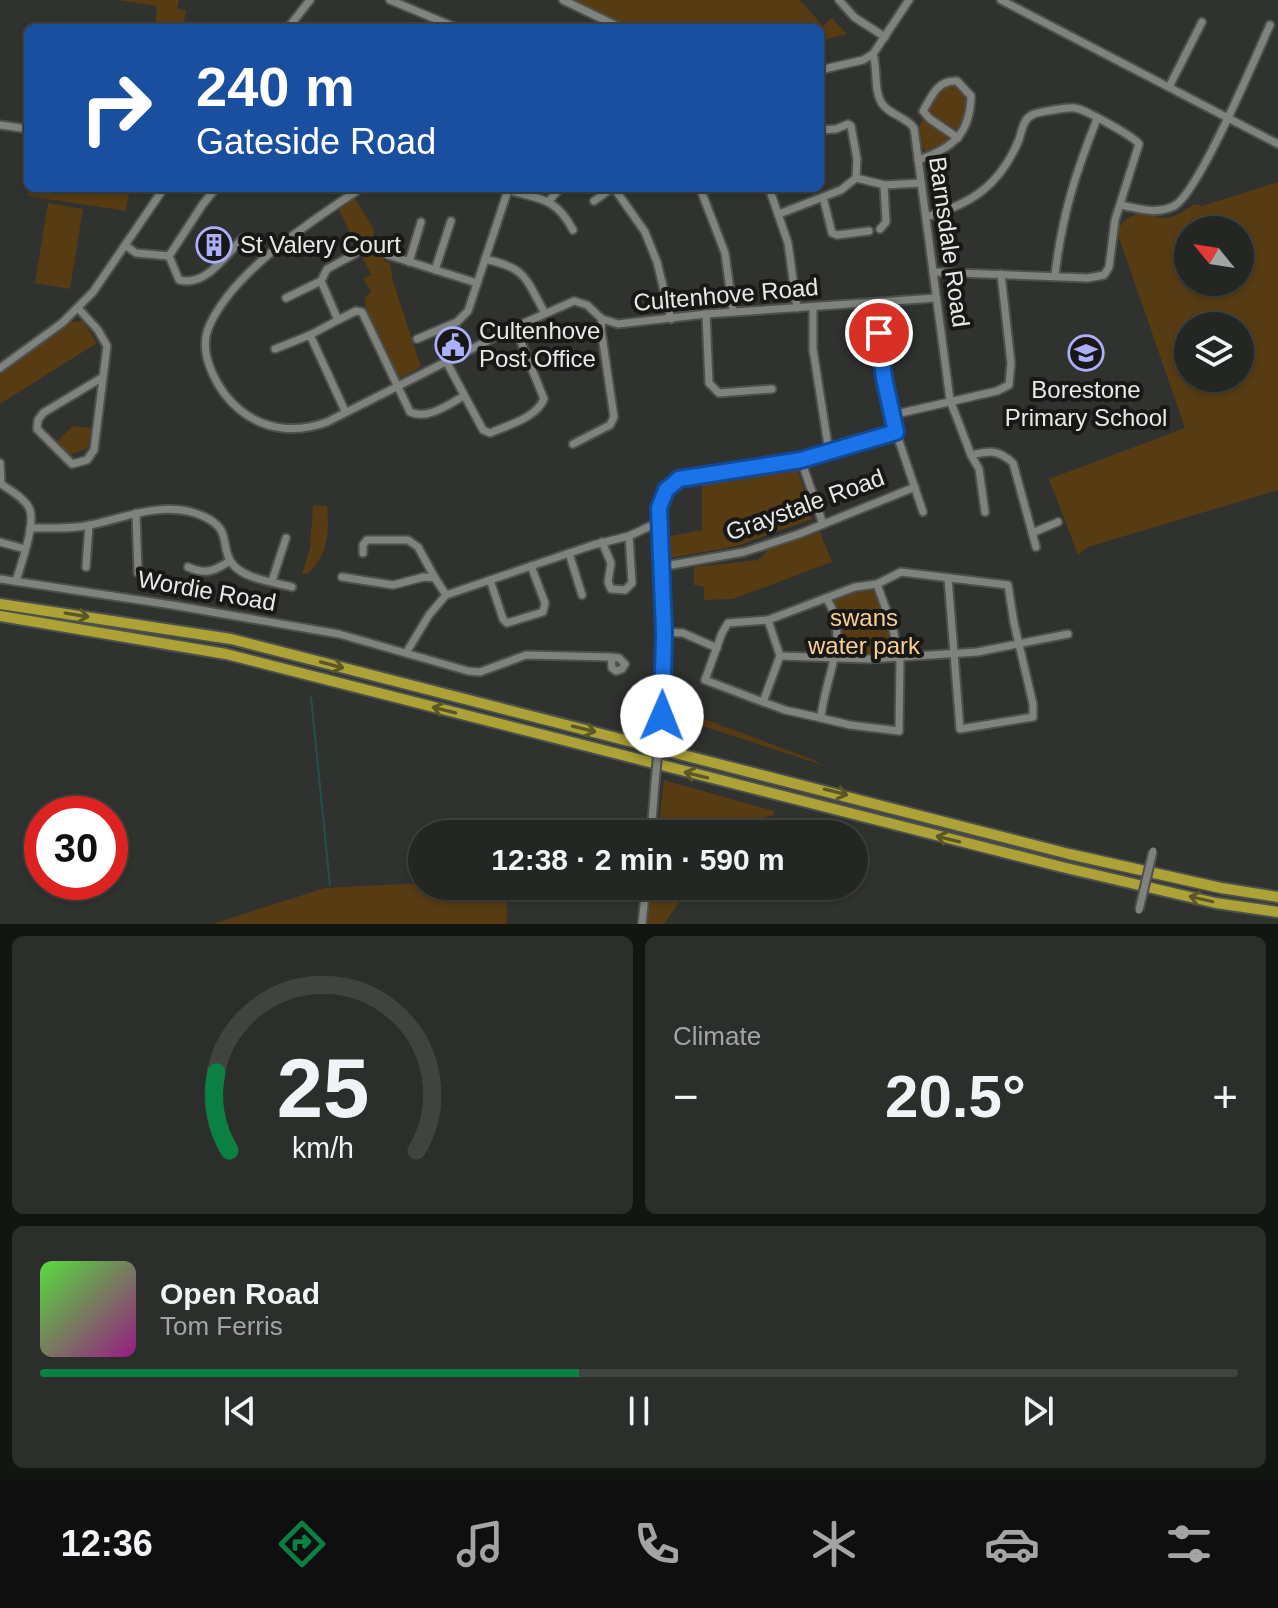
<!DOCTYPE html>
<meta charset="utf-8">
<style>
:root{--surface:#232622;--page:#2b2e2a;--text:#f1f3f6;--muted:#a3a5a5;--line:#404340;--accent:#0b8043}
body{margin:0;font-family:Arial,sans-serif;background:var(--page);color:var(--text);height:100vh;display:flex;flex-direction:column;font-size:30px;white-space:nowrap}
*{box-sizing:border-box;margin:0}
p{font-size:26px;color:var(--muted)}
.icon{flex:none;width:44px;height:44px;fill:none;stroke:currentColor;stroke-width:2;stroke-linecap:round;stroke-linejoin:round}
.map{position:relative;height:924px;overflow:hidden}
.side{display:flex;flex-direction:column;gap:12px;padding:12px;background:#131513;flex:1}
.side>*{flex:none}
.banner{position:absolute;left:24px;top:24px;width:800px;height:168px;border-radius:12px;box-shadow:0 2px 6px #0004,0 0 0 2px var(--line);background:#1a4fa0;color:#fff;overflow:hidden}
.needle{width:52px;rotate:300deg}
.buttons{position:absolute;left:1174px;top:216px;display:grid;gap:16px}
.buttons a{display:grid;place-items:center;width:80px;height:80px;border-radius:50%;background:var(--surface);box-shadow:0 2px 6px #0004,0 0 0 2px var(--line);font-size:40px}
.speed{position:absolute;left:24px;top:796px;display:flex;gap:16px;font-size:40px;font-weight:700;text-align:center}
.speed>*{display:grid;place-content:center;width:104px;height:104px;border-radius:50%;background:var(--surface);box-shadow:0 2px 6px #0004,0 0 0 2px var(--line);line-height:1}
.speed .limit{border:12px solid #d22;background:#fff;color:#111}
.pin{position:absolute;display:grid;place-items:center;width:68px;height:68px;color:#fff;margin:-34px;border:4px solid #fff;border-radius:50%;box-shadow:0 2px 8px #0007}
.me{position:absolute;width:88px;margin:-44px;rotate:1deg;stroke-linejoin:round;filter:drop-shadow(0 0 6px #0008)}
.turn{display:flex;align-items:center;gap:28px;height:168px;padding:0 40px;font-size:36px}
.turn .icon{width:104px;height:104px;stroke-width:2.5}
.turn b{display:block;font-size:56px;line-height:68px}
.big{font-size:60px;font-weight:600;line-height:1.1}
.side .card{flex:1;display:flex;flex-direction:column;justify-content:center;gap:12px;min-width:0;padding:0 28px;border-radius:12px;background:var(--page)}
.side .dial{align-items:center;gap:0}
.dial svg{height:208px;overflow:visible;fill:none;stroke:var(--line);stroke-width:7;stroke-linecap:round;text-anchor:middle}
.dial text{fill:var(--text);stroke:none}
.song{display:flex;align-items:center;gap:24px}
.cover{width:96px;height:96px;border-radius:12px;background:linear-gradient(135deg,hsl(110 70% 55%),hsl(310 70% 35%))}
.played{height:8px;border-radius:4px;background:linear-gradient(90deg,var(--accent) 45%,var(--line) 45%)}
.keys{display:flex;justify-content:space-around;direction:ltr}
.heat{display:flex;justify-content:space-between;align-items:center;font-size:44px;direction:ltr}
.side .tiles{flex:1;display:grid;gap:12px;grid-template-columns:1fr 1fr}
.card:last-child{grid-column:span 2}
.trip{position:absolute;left:408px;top:820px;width:460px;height:80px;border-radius:40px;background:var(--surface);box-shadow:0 2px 6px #0004,0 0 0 2px var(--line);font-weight:600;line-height:80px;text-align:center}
.menu{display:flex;height:128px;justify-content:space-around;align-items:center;background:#0e0f0e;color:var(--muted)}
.menu .icon{width:56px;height:56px}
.menu .selected{color:var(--accent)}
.menu b{font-size:36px;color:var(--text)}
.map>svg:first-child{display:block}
.green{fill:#563b13;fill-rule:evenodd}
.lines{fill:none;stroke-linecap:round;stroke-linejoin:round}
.stream{stroke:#25504f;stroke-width:2}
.minor-casing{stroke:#4d504c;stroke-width:11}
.highway-casing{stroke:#4d504c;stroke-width:14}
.minor{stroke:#7f827d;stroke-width:7}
.highway{stroke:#aca235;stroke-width:10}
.minor-bridge-casing{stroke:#4d504c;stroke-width:11;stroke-linecap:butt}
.minor-bridge{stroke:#7f827d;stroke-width:7}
.oneway{stroke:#5b5724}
.route-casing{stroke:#114b97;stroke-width:20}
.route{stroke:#1a73e8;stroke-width:14}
.labels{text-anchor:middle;stroke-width:8;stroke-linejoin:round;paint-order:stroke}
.street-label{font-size:24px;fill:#e7e9e6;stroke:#181917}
.poi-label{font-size:24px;fill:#e7e9e6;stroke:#181917;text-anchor:start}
.park-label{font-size:24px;fill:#face94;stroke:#181917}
</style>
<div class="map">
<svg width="1278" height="924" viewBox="0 0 1278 924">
<rect width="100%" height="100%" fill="#2f322e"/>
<g class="green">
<polygon points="116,0 179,0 177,9 186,10 183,28 155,28 157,6"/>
<polygon points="574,0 800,0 823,26 832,18 847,34 820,41 820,28 628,28"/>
<path d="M953 83C988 101 954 146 927 153 907 133 930 102 944 84Z"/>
<path d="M1278 182V490L1088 547 1078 555 1049 479 1185 428 1117 232C1122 219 1136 211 1150 214 1155 215 1159 218 1163 218 1174 218 1186 210 1194 204L1202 206ZM1188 230H1240V282H1188ZM1188 326H1240V378H1188Z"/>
<polygon points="29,188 130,188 126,211 28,196"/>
<polygon points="354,197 374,229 373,237 377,241 376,245 385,255 384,261 390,263 393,281 421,367 399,379 366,309 365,297 371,292 363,278 371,275 338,208"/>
<polygon points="48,203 83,209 70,289 35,283"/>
<polygon points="83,321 97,343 0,404 0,374 70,322"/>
<polygon points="73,426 91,428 88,448 67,456 56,442"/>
<polygon points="797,467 812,519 737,546 671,558 665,537 702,530 702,481"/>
<path d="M313 505 327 506C330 531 327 559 307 574H302L310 548Z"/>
<polygon points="820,532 832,562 733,599 704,600 704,587 694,585 694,567 758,560 772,546"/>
<polygon points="875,586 896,654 866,657 836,656 840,637 830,599 853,590"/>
<polygon points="667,656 683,711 814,760 822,765 666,714"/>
<polygon points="664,780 774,811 774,815 697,834 658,834"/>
<polygon points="422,883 422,886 506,886 507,924 212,924 325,888"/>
<polygon points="652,886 687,886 687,891 664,924 647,924"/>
</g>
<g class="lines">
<polyline class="stream" points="311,697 330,885"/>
<defs>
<g id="minor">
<polyline points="390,0 457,28"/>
<polyline points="563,0 621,28"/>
<polyline points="839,0 854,17 885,37"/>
<polyline points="1001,0 1278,144"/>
<polyline points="288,28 310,0"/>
<path d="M873 54C878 69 873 92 883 105 891 115 906 117 914 128L950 400 971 455 979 469 985 512"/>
<polyline points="820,70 863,60 873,54 909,0"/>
<polyline points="1169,87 1202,22"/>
<polyline points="0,125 28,129"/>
<polyline points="820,130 836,129 848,124 851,126 857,159 856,178"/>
<path d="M918 160C953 148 970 134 971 96L957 81C937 80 932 96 923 111L930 119 958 138"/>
<path d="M361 188C312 221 231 272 208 329 198 356 219 393 240 410 266 431 297 433 327 422L515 327 574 301 587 305 602 319 618 324 706 314 936 298"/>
<path d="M502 188C537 200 554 194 573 230"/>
<polyline points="614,188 645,232 657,262 671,319"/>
<polyline points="700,188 725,253 733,312"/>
<polyline points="769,188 788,243 797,308"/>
<polyline points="823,197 832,233 837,235 869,231"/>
<polyline points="549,201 560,188"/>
<polyline points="594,201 612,188"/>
<path d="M1120 205C1138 208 1156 215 1174 206 1198 194 1256 56 1270 25"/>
<polyline points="779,214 841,190 856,178 885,185 921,183"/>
<path d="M926 217C971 204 999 186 1018 142 1022 133 1022 120 1032 115 1036 112 1070 107 1075 108 1084 109 1133 136 1139 144L1115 220 1109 267 1104 275 1088 278 933 272"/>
<polyline points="880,229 886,222 884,185"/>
<polyline points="125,245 136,253 169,256 203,204 216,188"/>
<polyline points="388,255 477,283"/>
<path d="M169 256 179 280C206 287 225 256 243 238"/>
<path d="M485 259C528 269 524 277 545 313"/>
<polyline points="409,262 421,222"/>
<polyline points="435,270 451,221"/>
<path d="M1055 275C1062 216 1075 174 1097 119"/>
<polyline points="286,298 321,281 327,269 355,254"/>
<polyline points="872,303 896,432 923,512"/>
<polyline points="813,307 813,349 829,452"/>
<polyline points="78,308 98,330 107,346 94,450 87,460 72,464 37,429 38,420 43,413 103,377"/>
<polyline points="706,314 709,383 719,393 772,389"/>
<path d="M338 320 356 311 362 312 410 412C428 420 447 405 464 396"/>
<polyline points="310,335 345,411"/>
<polyline points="417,339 457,322 468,311 508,190"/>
<polyline points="275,349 310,335 338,320 321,281"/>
<path d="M446 361 483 430 490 433C508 425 536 418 544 399L515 327"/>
<polyline points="0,368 62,323 93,292 164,188"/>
<polyline points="892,415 997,391 1009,385 1011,363 1001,274"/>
<polyline points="573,444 610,425 614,417 601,329 602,319"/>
<path d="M971 455C989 451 998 449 1013 463L1036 547"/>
<polyline points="801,460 823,524"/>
<path d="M0 463 1 484C10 490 26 499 30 510 35 527 21 564 16 581"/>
<polyline points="136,513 138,573"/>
<path d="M30 528C48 528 67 529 85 526 124 519 165 498 205 517 232 530 220 545 231 562 242 579 274 582 292 587"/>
<polyline points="1032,533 1058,522"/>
<polyline points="0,542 25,549"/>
<polyline points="602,542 611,563 608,582 611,589 625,590 632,583 629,536"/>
<polyline points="363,553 363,545 367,540 408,540 418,547 435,578"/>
<polyline points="569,553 582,595"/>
<polyline points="86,567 89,525"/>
<path d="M188 567C206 575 214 571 230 561"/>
<polyline points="660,567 744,552 799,534 915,487"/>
<polyline points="342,577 393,585 424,577 435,578 446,595 429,615 406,653"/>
<polyline points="0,579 172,605 339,634 468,671 480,672 526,655 611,657 619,658 625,664 622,669 616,671 612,668 611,657"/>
<polyline points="490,580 503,619 507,623 543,612 545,603 531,566"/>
<polyline points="272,581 286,538"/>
<polyline points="446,595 593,545 629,536 659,522"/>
<path d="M826 598C852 634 824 679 821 718L850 725 899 731 900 662 893 629 877 584"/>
<polyline points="768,620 855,587 877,584 901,572 1008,585 1014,623 1033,704 1033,717 960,729 948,578"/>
<polygon points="768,620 780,656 763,702 705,680 722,633 728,623"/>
<polyline points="664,632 683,633 717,648"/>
<polyline points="780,656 869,659 977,652 1068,634"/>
<polyline points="763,702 785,710 821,718"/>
<polyline points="660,729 664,632 659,508 666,490 679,479 801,460 896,432"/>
<polyline points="651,834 655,783"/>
<polyline points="642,924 646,886"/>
</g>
<g id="highway">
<polyline points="0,604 231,639 1069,854 1221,888 1278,897"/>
<polyline points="0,616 226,654 1062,867 1216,903 1278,912"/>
</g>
</defs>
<use href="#minor" class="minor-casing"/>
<use href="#highway" class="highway-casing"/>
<use href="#minor" class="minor"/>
<use href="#highway" class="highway"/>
<defs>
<g id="minor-bridge">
<polyline points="655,783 660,729"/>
<polyline points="1139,910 1153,851"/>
</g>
</defs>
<use href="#minor-bridge" class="minor-bridge-casing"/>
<use href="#minor-bridge" class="minor-bridge"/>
</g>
<defs><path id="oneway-shaft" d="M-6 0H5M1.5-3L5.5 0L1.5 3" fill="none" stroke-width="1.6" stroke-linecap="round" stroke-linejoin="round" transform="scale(2)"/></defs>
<g class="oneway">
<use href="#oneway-shaft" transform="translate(77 615) rotate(9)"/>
<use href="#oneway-shaft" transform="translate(332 665) rotate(15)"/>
<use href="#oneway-shaft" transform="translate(444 710) rotate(-166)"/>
<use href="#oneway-shaft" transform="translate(584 729) rotate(14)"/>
<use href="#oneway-shaft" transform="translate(696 775) rotate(-166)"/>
<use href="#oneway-shaft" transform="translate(836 792) rotate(14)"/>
<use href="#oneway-shaft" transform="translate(948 839) rotate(-166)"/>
<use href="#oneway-shaft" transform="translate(1201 899) rotate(-167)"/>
</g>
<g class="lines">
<defs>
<polyline id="route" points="662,716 664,632 659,508 666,490 679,479 801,460 896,432 884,378 879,333"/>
</defs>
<use href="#route" class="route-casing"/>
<use href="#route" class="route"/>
</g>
<defs>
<symbol id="building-ring" viewBox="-11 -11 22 22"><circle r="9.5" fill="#181917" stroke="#acaffb" stroke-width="1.5"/><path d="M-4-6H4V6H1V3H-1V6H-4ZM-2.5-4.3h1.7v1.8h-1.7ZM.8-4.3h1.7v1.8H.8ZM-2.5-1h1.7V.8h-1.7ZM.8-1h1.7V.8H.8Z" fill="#acaffb"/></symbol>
<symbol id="civic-ring" viewBox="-11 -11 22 22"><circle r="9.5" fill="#181917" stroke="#acaffb" stroke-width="1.5"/><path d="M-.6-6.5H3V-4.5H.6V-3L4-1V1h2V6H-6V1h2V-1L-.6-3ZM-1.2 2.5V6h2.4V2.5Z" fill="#acaffb"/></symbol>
<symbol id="school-ring" viewBox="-11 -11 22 22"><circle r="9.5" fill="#181917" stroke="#acaffb" stroke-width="1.5"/><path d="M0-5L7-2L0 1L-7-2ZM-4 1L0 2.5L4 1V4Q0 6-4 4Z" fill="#acaffb"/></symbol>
</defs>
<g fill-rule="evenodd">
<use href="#building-ring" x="194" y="225" width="40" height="40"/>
<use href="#civic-ring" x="433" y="325" width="40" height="40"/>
<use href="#school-ring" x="1066" y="333" width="40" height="40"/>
</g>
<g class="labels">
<g class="street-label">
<text transform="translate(949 242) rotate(82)" y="8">Barnsdale Road</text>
<text transform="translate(726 295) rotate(-5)" y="8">Cultenhove Road</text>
<text transform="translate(805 505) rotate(-20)" y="8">Graystale Road</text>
<text transform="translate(207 591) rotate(10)" y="8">Wordie Road</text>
</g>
<g class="poi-label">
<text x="240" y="253">St Valery Court</text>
<text x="479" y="339">Cultenhove<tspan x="479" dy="28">Post Office</tspan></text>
<text x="1086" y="398" text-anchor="middle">Borestone<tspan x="1086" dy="28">Primary School</tspan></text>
</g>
<g class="park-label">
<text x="864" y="626">swans<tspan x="864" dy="28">water park</tspan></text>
</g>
</g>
</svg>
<div class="buttons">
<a><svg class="needle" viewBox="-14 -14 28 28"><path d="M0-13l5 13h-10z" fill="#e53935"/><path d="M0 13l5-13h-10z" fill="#a3a5a5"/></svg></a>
<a><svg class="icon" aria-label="layers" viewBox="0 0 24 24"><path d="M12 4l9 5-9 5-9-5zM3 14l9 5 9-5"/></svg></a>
</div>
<div class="speed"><div class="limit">30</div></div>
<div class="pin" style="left:879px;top:333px;background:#d93025"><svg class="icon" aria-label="arrive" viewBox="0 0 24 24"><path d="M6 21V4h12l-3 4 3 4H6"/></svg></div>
<svg class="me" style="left:662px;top:716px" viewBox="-20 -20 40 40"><circle r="19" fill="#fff"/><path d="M0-13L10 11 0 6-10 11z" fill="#1a73e8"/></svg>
<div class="trip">12:38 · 2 min · 590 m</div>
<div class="banner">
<div class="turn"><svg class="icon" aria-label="right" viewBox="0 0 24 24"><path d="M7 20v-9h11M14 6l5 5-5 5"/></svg><div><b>240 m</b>Gateside Road</div></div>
</div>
</div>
<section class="side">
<div class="tiles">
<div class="card dial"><svg viewBox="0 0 100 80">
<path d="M14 69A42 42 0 1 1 86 69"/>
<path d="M14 69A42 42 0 0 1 9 39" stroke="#0b8043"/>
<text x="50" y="56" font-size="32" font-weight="700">25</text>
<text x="50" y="72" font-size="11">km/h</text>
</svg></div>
<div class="card"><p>Climate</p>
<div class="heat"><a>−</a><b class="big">20.5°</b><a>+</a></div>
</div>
<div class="card">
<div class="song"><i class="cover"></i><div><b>Open Road</b><p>Tom Ferris</p></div></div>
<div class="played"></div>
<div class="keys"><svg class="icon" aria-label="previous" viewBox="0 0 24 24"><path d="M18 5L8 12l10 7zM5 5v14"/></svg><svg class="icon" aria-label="pause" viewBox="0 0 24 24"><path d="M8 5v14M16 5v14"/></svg><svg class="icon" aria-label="next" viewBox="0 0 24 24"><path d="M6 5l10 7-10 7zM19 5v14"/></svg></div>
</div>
</div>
</section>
<nav class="menu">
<b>12:36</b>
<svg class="icon selected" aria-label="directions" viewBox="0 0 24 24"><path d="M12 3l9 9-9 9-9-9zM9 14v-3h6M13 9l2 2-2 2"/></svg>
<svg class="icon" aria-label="music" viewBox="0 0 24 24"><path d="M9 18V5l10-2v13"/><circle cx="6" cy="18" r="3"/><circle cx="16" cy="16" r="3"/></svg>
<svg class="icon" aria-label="phone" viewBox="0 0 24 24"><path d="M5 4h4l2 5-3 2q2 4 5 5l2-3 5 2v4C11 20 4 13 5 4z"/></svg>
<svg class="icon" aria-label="climate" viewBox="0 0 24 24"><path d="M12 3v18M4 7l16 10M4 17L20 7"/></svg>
<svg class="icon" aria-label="car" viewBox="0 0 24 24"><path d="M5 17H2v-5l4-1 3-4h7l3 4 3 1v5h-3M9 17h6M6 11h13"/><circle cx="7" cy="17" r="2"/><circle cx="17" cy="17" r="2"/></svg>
<svg class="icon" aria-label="filters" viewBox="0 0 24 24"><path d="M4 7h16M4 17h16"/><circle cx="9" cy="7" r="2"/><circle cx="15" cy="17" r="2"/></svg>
</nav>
